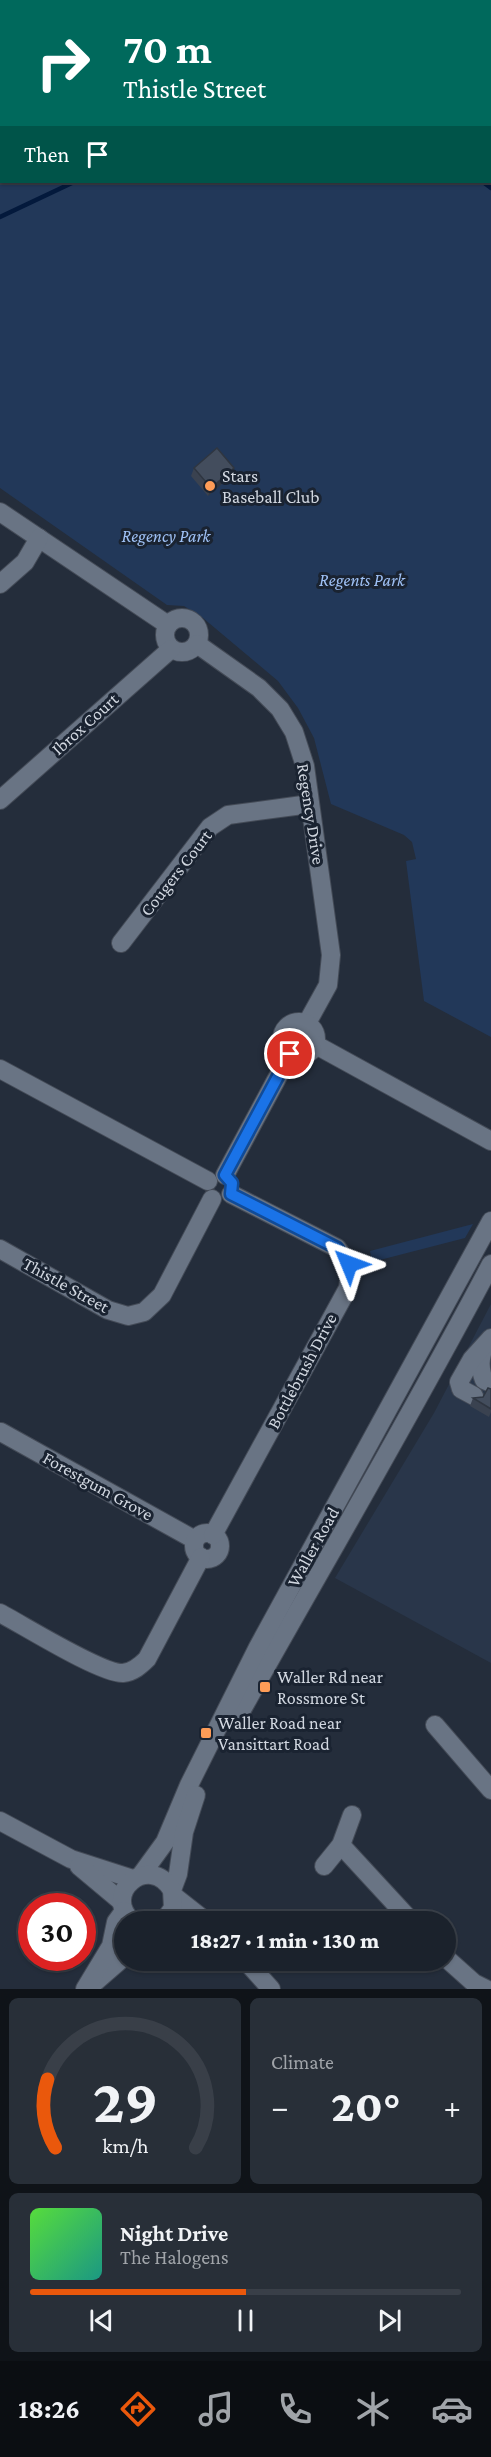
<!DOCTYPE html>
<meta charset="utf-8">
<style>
:root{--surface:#1b222c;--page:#282f38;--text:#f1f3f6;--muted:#a0a4a9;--line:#393f48;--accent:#ea580c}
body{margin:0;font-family:"Crimson Pro",serif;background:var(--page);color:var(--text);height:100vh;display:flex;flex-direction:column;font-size:22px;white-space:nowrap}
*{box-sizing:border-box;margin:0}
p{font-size:20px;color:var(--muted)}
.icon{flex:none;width:33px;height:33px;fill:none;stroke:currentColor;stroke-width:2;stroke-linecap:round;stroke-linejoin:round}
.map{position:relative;height:1989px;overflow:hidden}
.panel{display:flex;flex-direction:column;gap:9px;padding:9px;background:#0f1318;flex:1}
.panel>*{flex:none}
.hud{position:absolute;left:0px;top:0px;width:492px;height:183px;box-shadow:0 2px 4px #0004,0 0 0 2px var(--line);background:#00695c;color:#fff;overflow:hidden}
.speed{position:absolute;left:18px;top:1893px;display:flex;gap:12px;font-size:30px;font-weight:700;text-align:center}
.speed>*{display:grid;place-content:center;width:78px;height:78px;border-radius:50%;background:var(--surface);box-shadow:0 2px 4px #0004,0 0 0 2px var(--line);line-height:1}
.speed .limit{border:9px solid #d22;background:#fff;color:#111}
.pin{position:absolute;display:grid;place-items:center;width:51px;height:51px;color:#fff;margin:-26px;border:3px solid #fff;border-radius:50%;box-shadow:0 2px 6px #0007}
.me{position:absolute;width:66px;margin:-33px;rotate:314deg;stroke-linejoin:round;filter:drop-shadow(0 0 4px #0008)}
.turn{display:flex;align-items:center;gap:21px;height:126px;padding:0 24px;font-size:27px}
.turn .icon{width:78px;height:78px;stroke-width:2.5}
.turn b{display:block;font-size:42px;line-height:51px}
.then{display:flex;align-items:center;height:57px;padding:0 24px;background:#0003;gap:12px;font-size:22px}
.big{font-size:45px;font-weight:800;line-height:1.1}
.panel .tile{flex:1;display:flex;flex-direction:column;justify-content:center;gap:9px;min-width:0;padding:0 21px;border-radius:9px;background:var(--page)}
.panel .dial{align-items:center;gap:0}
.dial svg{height:156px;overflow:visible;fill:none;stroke:var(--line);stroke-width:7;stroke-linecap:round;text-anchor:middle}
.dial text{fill:var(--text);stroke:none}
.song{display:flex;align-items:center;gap:18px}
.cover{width:72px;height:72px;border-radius:9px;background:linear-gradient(135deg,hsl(110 70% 55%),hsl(170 70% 35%))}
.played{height:6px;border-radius:3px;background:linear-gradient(90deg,var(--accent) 50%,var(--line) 50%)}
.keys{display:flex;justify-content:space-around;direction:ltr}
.heat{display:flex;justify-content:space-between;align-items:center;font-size:33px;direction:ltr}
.panel .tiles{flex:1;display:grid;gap:9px;grid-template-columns:1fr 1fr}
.tile:last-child{grid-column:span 2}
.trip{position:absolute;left:114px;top:1911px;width:342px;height:60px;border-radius:30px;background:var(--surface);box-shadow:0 2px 4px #0004,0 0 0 2px var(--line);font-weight:800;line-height:60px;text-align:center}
.tabs{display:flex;height:96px;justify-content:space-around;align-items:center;background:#0b0e12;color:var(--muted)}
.tabs .icon{width:42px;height:42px}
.tabs .active{color:var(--accent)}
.tabs b{font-size:27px;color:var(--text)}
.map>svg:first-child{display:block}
.built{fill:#29364a}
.green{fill:#223859;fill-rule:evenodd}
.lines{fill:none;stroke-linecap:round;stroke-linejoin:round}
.stream{stroke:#03193c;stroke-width:4.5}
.minor-casing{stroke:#444b57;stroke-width:20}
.minor{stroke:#697484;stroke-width:18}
.wall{fill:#3a4250}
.shaded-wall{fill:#2f3641}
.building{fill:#434d5d;stroke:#2f3641;stroke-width:1.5}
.route-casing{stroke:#114b97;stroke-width:15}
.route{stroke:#1a73e8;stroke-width:10}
.poi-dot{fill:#fe9c57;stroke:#1a2331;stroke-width:2}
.labels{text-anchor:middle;stroke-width:6;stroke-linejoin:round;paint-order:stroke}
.poi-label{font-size:18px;fill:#d1d7e0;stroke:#1a2331;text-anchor:start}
.park-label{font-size:18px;font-style:italic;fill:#9fc1f5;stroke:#1a2331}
.street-label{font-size:18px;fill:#d1d7e0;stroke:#1a2331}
</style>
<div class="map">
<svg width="491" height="1989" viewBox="0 0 491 1989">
<rect width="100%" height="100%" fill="#242d3b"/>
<polygon class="built" points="491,1304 491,1663 335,1578 434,1413"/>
<g class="green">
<path d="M0 0H491V1037L424 1001 406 861 416 859 412 842 404 835 331 804 314 738 298 708 278 681 203 618 184 606 167 605 0 488ZM2 2H490V182H2Z"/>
<polygon points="473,1224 465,1238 372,1262 370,1251"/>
</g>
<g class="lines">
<g class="stream">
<polyline points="483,182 491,188"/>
<polyline points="0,217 74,182"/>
</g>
<defs>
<g id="minor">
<polyline points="0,512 168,625"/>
<polyline points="0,584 25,562 39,538"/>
<circle cx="182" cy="635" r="17"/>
<polyline points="197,644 259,688 280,709 294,732 305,766 331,955 328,985 307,1023"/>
<polyline points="0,800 171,649"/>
<polyline points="121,943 210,827 228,815 310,804"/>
<circle cx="299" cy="1039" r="17"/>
<polyline points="316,1045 491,1141"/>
<polyline points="0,1069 208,1181"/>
<polyline points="225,1175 290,1054"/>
<polyline points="0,1249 108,1310 128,1316 144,1312 162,1295 212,1199"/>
<path d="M484 1347C480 1359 479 1367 484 1380L491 1383"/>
<polyline points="474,1396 461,1389 459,1382 472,1359 491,1338"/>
<polyline points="1,1432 195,1540"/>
<circle cx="207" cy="1546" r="13"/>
<path d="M213 1535 348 1288C351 1269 348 1262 337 1248L231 1194"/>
<path d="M0 1613C23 1625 101 1674 123 1673 133 1672 140 1666 147 1659L201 1557"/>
<path d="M239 1715C323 1565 411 1416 491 1264"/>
<polyline points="435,1725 491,1790"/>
<polyline points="0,1821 71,1859 133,1879"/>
<polyline points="341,1845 412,1922"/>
<polyline points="79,1866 122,1902"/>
<polyline points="324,1866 341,1845 352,1815"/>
<polyline points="141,1875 165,1842 189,1785 258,1647 491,1221"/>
<polyline points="172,1890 178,1874 184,1832 196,1795"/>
<polyline points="174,1896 207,1922"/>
<path d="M133 1922C100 1894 149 1852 172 1890L173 1908 163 1922"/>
<polyline points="446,1958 474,1983 486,1989"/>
<polyline points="245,1960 271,1989"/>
<polyline points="94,1983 124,1957"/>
<polyline points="85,1989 111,1946 116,1922 124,1911"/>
</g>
</defs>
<use href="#minor" class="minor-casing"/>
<use href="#minor" class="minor"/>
</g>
<g class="wall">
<polygon points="194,468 234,468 231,476 208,496 191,476"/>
<polygon points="491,1389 491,1412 489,1417 470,1406 473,1398 483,1397"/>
</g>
<polygon class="shaded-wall" points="234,468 231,476 208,496 211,488"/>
<g class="building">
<polygon points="217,448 234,468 211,488 194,468"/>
<polygon points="488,1388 491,1389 491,1409 473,1398 483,1397"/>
</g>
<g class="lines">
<defs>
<polyline id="route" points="290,1054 225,1175 232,1183 231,1194 337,1248 349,1264"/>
</defs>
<use href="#route" class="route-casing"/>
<use href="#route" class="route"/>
</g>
<g class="poi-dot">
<circle cx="210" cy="486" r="6"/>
<rect x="259" y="1681" width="12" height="12" rx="3"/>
<rect x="200" y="1727" width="12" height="12" rx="3"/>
</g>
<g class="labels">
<g class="poi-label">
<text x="222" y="482">Stars<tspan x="222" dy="21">Baseball Club</tspan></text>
<text x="277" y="1683">Waller Rd near<tspan x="277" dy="21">Rossmore St</tspan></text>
<text x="218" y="1729">Waller Road near<tspan x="218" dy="21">Vansittart Road</tspan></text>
</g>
<g class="park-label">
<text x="166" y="542">Regency Park</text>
<text x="362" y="586">Regents Park</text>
</g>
<g class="street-label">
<text transform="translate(85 724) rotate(-42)" y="6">Ibrox Court</text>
<text transform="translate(311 814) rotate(81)" y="6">Regency Drive</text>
<text transform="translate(176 873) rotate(-52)" y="6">Cougers Court</text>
<text transform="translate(66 1285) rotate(29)" y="6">Thistle Street</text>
<text transform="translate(302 1371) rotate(-62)" y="6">Bottlebrush Drive</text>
<text transform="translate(98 1486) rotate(29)" y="6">Forestgum Grove</text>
<text transform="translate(313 1547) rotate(-61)" y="6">Waller Road</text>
</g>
</g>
</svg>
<div class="speed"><div class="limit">30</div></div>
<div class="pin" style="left:290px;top:1054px;background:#d93025"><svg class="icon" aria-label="arrive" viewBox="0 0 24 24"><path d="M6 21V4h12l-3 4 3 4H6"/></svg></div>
<svg class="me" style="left:349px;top:1264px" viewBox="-20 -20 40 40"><path d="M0-17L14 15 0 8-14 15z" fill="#1a73e8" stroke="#fff" stroke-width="4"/></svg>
<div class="trip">18:27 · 1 min · 130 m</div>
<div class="hud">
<div class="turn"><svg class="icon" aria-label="right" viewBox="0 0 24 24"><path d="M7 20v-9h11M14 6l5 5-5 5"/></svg><div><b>70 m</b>Thistle Street</div></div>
<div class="then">Then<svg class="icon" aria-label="arrive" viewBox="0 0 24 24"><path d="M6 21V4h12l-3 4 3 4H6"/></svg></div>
</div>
</div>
<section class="panel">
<div class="tiles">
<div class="tile dial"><svg viewBox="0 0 100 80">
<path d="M14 69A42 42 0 1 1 86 69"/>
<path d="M14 69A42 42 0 0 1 10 34" stroke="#ea580c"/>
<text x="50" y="56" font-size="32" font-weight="700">29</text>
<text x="50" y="72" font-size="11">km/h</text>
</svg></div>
<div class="tile"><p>Climate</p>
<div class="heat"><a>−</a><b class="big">20°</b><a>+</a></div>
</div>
<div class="tile">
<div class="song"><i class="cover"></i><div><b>Night Drive</b><p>The Halogens</p></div></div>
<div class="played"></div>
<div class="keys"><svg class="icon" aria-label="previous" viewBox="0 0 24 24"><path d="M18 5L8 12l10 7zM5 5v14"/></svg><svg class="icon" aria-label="pause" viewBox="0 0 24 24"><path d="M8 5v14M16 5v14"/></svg><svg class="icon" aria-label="next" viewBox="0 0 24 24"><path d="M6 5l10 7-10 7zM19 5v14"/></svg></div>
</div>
</div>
</section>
<nav class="tabs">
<b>18:26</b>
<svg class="icon active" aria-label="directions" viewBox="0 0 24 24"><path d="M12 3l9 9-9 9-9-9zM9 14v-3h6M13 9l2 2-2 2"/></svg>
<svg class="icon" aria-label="music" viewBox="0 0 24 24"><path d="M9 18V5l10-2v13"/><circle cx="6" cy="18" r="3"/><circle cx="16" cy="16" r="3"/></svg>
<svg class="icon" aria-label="phone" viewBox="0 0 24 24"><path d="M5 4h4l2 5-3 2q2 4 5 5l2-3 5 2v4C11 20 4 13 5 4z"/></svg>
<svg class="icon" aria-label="climate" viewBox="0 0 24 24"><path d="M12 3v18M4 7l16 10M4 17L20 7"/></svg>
<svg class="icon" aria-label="car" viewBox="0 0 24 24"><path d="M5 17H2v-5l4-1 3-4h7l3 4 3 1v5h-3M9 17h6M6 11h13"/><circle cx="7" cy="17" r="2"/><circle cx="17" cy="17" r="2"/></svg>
</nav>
